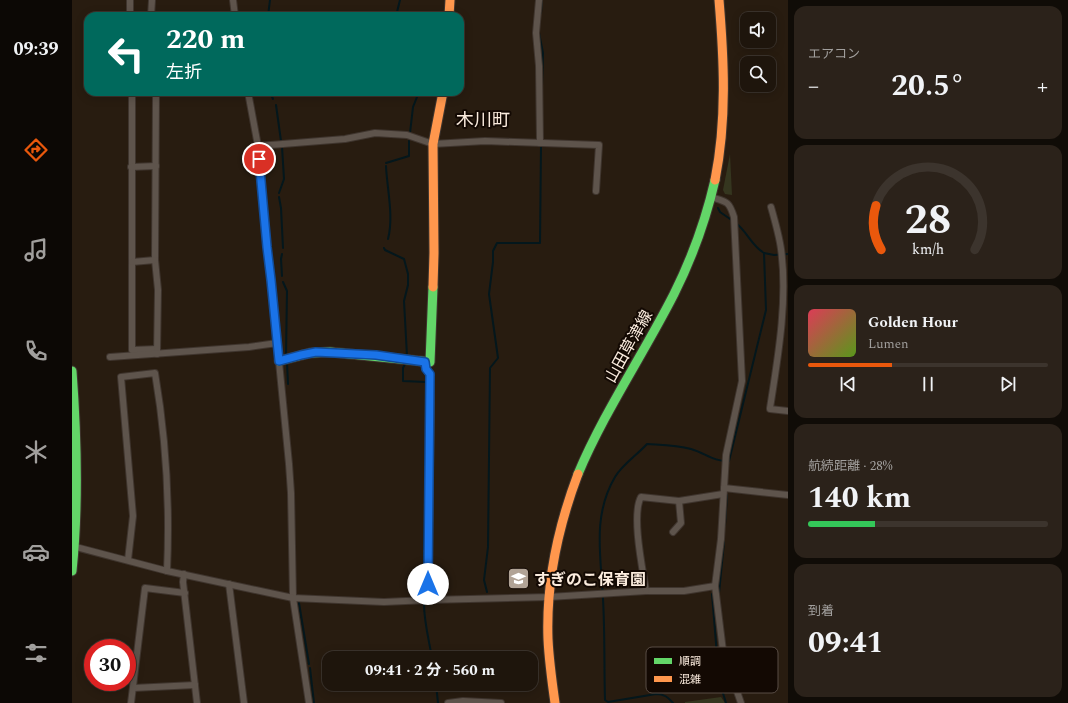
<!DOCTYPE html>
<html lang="ja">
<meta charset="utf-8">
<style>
:root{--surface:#1e150c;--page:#2b221a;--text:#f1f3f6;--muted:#a19f9d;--line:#3c342d;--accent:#ea580c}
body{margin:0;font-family:Spectral,"Noto Sans JP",serif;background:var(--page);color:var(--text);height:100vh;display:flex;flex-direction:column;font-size:15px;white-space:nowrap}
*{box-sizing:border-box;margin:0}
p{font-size:13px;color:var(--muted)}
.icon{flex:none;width:22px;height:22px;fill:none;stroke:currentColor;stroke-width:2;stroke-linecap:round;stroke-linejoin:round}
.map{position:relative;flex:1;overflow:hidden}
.side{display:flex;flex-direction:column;gap:6px;padding:6px;background:#100c07;width:280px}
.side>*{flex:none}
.hud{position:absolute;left:12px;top:12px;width:380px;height:84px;border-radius:12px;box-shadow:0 2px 10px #0003,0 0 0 1px var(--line);background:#00695c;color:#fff;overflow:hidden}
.controls{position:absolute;left:668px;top:12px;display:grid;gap:8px}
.controls a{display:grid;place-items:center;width:36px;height:36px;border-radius:8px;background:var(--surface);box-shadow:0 2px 10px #0003,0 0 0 1px var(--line);font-size:20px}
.speed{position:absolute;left:12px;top:639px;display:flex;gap:8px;font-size:20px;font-weight:700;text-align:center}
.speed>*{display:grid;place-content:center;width:52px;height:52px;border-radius:50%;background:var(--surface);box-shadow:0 2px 10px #0003,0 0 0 1px var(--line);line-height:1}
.speed .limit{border:6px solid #d22;background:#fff;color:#111}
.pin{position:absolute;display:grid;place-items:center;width:34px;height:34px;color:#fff;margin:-17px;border:2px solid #fff;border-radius:50%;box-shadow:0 1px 4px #0007}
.me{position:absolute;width:44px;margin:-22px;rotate:0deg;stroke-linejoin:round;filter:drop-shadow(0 0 3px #0008)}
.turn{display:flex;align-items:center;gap:14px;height:84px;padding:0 16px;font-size:18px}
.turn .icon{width:52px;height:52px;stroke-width:2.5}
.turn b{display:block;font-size:28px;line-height:34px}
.big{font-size:30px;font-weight:700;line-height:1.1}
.side .widget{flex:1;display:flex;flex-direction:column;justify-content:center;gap:6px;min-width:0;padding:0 14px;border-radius:12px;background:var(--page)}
.side .dial{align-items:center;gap:0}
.dial svg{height:104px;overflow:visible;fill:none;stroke:var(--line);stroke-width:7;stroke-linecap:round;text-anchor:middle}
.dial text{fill:var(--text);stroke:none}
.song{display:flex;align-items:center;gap:12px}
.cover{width:48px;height:48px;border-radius:6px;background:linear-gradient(135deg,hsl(350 70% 55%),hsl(90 70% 35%))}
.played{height:4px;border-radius:2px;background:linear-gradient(90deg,var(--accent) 35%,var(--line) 35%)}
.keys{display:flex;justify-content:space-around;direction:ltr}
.heat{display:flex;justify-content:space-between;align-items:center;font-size:22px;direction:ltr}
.charge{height:6px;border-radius:3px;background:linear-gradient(90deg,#34c759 28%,var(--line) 0)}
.trip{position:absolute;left:250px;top:651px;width:216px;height:40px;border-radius:12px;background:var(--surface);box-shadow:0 2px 10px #0003,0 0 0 1px var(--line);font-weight:700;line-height:40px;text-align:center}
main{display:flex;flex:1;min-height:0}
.menu{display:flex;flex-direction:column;width:72px;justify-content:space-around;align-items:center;background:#0c0805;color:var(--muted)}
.menu .icon{width:28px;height:28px}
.menu .current{color:var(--accent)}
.menu b{font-size:18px;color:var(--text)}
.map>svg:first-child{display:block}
.green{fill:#35361f}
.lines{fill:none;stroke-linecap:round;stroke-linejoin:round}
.stream{stroke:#04171c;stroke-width:2}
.street-casing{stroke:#3f352e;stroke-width:8}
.fast-casing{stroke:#3f352e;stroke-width:11}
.slow-casing{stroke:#3f352e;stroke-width:11}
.street{stroke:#5e544c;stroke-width:6}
.fast{stroke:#63d668;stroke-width:9}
.slow{stroke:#ff974d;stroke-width:9}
.route-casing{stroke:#114b97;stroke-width:10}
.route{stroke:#1a73e8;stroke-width:7}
.labels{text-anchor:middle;stroke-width:4;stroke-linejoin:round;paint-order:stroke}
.street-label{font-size:16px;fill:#fbecde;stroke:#130903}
.poi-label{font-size:16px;font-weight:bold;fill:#fbecde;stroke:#130903;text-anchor:start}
.quarter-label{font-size:18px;fill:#fbecde;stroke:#130903}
.key{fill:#130903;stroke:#594d45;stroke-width:1}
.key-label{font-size:11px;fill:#fbecde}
</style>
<main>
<nav class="menu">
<b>09:39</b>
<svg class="icon current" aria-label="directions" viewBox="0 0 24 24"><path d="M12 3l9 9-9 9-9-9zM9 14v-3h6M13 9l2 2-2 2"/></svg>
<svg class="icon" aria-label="music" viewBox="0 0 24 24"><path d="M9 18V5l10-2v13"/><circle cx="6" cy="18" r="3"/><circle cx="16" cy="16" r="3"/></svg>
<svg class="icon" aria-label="phone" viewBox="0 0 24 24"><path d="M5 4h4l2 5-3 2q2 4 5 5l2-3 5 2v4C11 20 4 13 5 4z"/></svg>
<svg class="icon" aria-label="climate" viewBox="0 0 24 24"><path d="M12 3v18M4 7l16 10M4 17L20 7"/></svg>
<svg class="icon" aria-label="car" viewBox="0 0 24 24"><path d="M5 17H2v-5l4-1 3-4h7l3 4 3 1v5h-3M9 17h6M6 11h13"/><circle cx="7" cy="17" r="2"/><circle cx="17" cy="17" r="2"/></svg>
<svg class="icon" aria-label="filters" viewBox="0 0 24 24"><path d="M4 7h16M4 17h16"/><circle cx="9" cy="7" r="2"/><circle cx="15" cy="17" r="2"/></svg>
</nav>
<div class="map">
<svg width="716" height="703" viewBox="0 0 716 703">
<rect width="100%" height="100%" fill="#281c10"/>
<g class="green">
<polygon points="658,154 660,195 653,194 651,190"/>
<polygon points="649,697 653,703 613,703 613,702"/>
</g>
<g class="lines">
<g class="stream">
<polyline points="469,13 470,0"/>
<polyline points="196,16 198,0"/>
<polyline points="324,16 328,0"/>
<polyline points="467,33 471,53 470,86"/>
<polyline points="198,92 201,99"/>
<polyline points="204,105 209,141"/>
<polyline points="338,133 341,107 347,92"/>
<polyline points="314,163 337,156 337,141"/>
<path d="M314 166C315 189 322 216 316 239"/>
<polyline points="207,193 212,179 210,147"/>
<polyline points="207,197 209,208 211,248"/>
<polyline points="646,208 648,212 661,221"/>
<path d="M665 224C675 232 680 246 692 253"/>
<polyline points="312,248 313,250 332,259 336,274 336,285 332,301 335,356"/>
<polyline points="210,254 209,259 210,276"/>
<polyline points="211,282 215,291 214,355"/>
<polyline points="215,363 216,384"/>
<polyline points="333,364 331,368 331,381 354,382 354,392"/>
<polyline points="354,439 354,395"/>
<polyline points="353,465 354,442"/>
<polyline points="353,516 353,469"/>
<polyline points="653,525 655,495 654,496"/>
<polyline points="352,549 353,519"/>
<polyline points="352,567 352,553"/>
<polyline points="415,592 412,580 416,547 418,368 426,358 417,294 421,262 421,251 425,243 468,243 469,145"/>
<polyline points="647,593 652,542"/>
<polyline points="644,594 640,594 647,680 654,703"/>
<polyline points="351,595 350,591 352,571"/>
<polyline points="227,603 237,664"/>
<path d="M352 604C352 622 357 640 360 658"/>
<polyline points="238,668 242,703"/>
<polyline points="364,684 366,703"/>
<path d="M601 703C596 697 592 694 584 694L536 702 533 700C532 667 533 633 531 599 529 556 520 516 543 477 550 465 565 455 575 444 590 445 604 445 619 449 633 453 642 462 657 461L694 310 692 253 702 255 716 254"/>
</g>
<defs>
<g id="street">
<polyline points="58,0 58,16"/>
<polyline points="161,0 163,16"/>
<polyline points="467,0 464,33 467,66 468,143"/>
<polyline points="79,16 80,0"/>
<polyline points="60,92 60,350 85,349"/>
<polyline points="84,92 83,260 86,290 85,354"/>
<polyline points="176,92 186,146 195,247 199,280 217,464 219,493 221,598 237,703"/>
<polyline points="186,146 273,139 303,133 335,135 361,144 413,141 527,145 524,191"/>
<polyline points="59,167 84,166"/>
<path d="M639 197C655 202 657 201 662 217L670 381 654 455 649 539 643 586 651 651 669 703"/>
<path d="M699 207C703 221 707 235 709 249 716 300 706 357 698 408V409L716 411"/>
<polyline points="60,262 83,260"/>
<polyline points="38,357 177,347 205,343"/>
<polyline points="353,362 354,369 358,375 359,403 356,600"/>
<polyline points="652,488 716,495"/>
<polyline points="601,532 609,523 607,501"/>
<polyline points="0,546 95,571 221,598 312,602 356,600 477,597 574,591 612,591 643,586"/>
<path d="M56 560 61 516 49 377 83 373C94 438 98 505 95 571"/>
<polyline points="112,574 111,582 125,703"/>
<polyline points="157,584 172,703"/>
<path d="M574 591C571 571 559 515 569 497L607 501 651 494"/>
<polyline points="61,688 123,685"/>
<polyline points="59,703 73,588 113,593"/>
<polyline points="376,703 391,701 429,703"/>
</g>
<g id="fast">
<polyline points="207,361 238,353 258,352 358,362 361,287"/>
<path d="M0 371C5 438 7 504 0 571"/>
<path d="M506 474C532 412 571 355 602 294 620 258 634 219 643 180"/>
</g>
<g id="slow">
<polyline points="377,16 378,0"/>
<path d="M643 180C655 120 652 60 647 0"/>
<polyline points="361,287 362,253 361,144 371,92"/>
<path d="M483 703C480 682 477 660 476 639 474 583 486 527 506 474"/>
</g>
</defs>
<use href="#street" class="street-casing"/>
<use href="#fast" class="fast-casing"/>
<use href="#slow" class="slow-casing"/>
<use href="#street" class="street"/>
<use href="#fast" class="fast"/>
<use href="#slow" class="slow"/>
</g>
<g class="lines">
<defs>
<polyline id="route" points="187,159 195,247 199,280 207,361 229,355 244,352 304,355 353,362 354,369 358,374 356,584"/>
</defs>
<use href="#route" class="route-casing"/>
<use href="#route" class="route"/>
</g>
<defs>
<symbol id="school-square" viewBox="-11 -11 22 22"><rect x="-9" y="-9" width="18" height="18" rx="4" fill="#b1a396" stroke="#130903"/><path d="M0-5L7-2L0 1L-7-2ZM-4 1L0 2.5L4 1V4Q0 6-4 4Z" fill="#fff"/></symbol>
</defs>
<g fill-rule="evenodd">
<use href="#school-square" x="434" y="566" width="25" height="25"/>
</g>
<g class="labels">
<g class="street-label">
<text transform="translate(556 346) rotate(-61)" y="6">山田草津線</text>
</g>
<g class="poi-label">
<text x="462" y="585">すぎのこ保育園</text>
</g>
<g class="quarter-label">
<text x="411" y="126">木川町</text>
</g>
</g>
<rect x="574" y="647" width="132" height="46" rx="6" class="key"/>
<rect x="582" y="658" width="18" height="6" fill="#63d668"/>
<rect x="582" y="676" width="18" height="6" fill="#ff974d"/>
<g class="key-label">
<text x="607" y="665">順調</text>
<text x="607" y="683">混雑</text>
</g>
</svg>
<div class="controls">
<a><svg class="icon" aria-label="sound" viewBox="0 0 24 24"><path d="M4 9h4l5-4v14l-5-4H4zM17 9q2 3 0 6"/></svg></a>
<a><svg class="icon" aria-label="search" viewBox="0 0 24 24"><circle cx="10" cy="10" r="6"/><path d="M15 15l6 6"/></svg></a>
</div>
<div class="speed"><div class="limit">30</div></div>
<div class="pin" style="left:187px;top:159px;background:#d93025"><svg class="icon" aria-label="arrive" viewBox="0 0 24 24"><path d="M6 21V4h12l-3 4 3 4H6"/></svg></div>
<svg class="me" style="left:356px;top:584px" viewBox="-20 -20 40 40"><circle r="19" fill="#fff"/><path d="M0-13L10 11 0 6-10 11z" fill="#1a73e8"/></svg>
<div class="trip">09:41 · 2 分 · 560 m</div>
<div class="hud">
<div class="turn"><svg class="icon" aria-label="left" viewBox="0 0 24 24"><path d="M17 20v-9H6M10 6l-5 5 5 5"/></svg><div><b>220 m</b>左折</div></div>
</div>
</div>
<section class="side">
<div class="widget"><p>エアコン</p>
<div class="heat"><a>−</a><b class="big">20.5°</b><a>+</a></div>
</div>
<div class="widget dial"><svg viewBox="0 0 100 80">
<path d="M14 69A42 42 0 1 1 86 69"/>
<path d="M14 69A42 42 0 0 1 10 35" stroke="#ea580c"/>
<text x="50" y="56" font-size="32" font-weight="700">28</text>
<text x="50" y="72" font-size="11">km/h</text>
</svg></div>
<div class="widget">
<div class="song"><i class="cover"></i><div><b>Golden Hour</b><p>Lumen</p></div></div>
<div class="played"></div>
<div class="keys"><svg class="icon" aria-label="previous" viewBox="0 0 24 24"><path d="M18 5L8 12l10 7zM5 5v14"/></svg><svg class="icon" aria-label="pause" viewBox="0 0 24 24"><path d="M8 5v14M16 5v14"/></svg><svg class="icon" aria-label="next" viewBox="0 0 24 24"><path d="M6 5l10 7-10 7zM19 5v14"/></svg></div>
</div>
<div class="widget"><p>航続距離 · 28%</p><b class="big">140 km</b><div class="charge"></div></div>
<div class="widget"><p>到着</p><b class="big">09:41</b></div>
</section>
</main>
